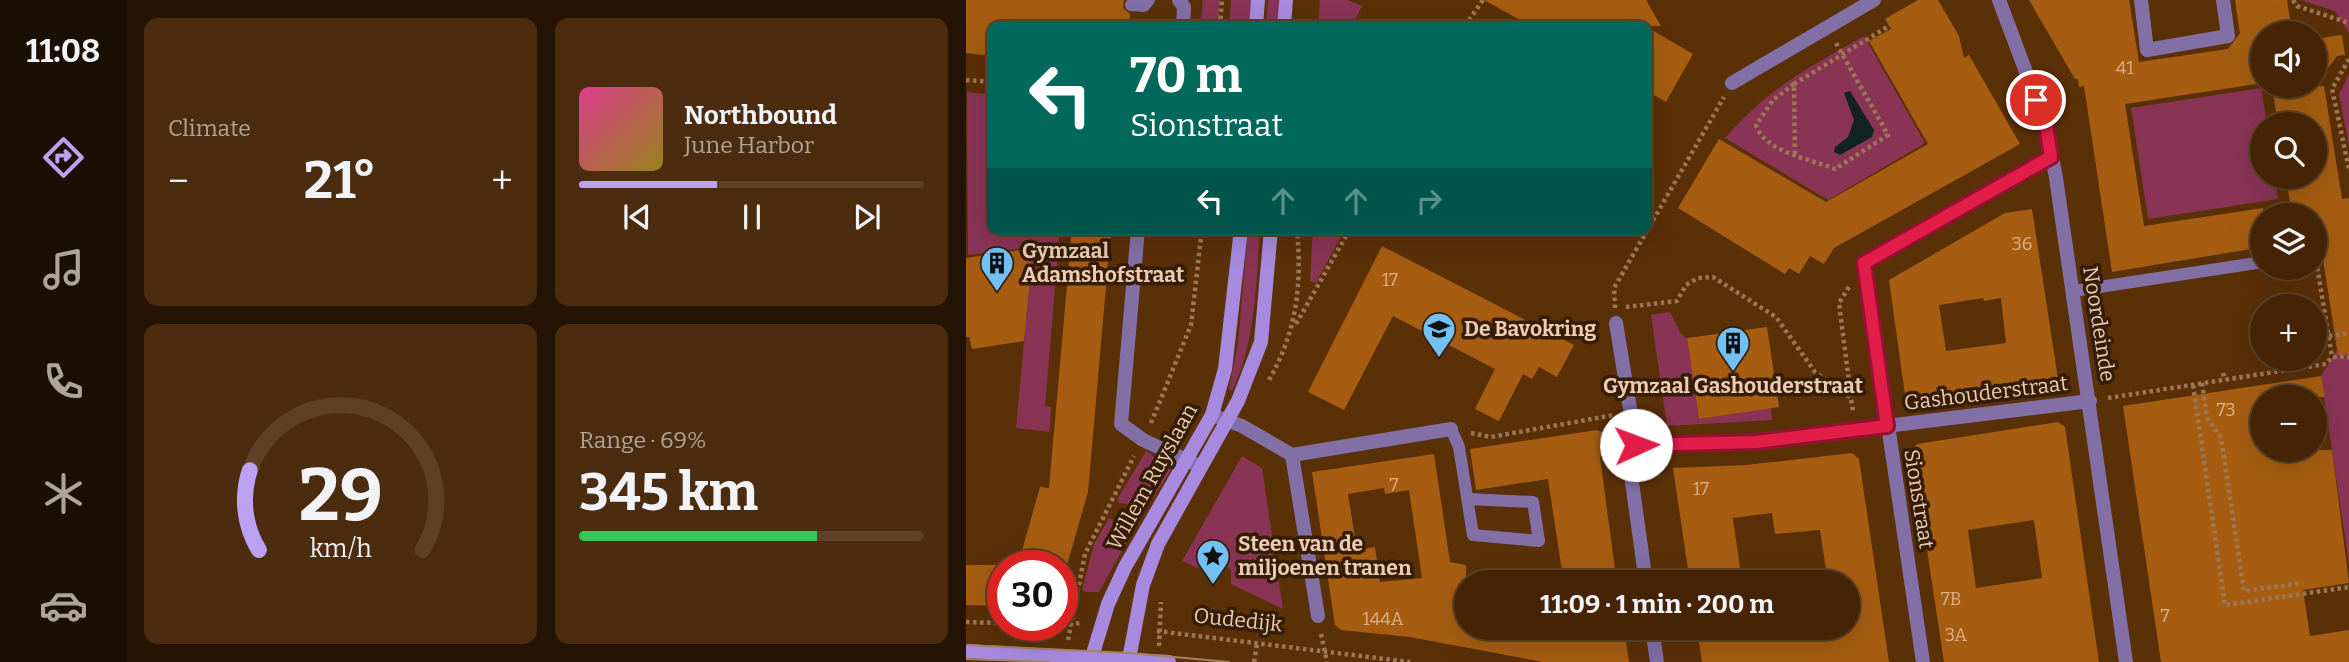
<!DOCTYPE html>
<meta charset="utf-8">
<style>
:root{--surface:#442405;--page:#4b2c0f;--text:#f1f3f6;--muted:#afa49a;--line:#5c4127;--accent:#bca0f2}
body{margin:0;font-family:Bitter,serif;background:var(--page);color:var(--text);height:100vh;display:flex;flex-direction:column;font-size:26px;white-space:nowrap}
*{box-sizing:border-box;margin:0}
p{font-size:23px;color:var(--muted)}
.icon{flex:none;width:38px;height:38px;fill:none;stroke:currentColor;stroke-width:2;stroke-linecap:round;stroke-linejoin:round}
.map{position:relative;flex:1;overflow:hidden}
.drawer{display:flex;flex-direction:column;gap:18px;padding:18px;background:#251403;width:840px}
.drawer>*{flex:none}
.banner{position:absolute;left:21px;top:21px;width:665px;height:214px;border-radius:14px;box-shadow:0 7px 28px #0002,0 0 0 2px var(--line);background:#00695c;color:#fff;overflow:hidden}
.controls{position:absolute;left:1284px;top:21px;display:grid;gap:14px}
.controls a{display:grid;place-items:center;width:77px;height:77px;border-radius:50%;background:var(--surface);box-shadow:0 7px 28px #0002,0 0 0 2px var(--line);font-size:35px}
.speed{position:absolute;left:21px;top:550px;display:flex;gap:14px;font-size:35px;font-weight:700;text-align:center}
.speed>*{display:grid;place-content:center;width:91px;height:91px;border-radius:50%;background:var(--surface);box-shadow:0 7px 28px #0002,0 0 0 2px var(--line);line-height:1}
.speed .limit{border:10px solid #d22;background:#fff;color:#111}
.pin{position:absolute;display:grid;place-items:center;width:60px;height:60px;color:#fff;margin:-30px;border:4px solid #fff;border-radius:50%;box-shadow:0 2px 7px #0007}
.me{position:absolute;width:77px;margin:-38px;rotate:88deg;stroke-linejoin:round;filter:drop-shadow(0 0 5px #0008)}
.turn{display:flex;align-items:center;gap:24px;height:147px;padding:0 28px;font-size:32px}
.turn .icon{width:91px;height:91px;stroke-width:2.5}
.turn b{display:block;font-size:49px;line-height:60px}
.lanes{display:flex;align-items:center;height:66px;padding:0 28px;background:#0003;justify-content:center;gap:35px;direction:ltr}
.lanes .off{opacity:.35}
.big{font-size:52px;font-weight:700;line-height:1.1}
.drawer .tile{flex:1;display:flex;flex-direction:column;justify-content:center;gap:10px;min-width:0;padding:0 24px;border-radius:14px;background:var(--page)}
.drawer .dial{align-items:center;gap:0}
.dial svg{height:182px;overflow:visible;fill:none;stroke:var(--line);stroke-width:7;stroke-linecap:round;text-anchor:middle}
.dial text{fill:var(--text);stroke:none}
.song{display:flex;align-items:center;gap:21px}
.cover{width:84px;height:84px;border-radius:10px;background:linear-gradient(135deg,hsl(330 70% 55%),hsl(50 70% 35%))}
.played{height:7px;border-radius:4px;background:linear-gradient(90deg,var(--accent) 40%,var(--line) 40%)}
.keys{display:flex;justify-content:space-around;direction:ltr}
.heat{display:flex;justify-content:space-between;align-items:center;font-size:38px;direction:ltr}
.charge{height:10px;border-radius:5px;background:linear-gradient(90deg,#34c759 69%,var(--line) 0)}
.drawer .tiles{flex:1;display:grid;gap:18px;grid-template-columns:repeat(2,1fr)}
.trip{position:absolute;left:488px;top:570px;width:406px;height:70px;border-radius:35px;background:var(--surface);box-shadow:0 7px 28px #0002,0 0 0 2px var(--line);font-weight:700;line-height:70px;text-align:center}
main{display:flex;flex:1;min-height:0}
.dock{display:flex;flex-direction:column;width:126px;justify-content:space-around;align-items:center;background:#1b0e02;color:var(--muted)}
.dock .icon{width:49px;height:49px}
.dock .on{color:var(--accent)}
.dock b{font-size:32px;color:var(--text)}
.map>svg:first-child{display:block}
.green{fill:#8a3455}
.water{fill:#122320}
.building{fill:#a65d11;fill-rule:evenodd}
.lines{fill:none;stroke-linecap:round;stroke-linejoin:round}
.path{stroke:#9c7755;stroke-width:4.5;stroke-dasharray:3.5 3.5;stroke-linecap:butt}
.lane{stroke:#816fa5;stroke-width:12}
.street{stroke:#816fa5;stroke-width:14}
.secondary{stroke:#a78adf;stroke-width:14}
.tram{stroke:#a4805f;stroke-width:2}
.route-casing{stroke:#92132f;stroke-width:18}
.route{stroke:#e11d48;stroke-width:12}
.labels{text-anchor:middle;stroke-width:7;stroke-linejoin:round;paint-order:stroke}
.number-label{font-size:18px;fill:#dab08a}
.poi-label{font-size:21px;font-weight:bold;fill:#ebcbb2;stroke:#351d08;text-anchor:start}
.street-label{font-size:21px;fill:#ebcbb2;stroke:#351d08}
</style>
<main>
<nav class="dock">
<b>11:08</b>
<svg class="icon on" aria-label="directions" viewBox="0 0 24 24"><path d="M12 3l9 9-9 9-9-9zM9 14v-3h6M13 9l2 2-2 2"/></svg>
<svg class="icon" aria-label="music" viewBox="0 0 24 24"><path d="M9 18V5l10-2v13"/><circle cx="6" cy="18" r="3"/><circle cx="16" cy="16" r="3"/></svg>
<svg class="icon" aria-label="phone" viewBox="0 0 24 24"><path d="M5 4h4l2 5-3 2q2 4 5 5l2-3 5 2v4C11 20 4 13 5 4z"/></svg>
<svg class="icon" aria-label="climate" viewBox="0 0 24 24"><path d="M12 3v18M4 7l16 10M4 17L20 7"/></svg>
<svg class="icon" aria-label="car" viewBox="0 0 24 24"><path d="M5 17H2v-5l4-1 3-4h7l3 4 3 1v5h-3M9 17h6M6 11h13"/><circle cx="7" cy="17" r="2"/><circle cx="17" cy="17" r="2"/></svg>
</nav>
<section class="drawer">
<div class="tiles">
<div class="tile"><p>Climate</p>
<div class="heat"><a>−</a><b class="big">21°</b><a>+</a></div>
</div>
<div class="tile">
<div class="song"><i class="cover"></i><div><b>Northbound</b><p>June Harbor</p></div></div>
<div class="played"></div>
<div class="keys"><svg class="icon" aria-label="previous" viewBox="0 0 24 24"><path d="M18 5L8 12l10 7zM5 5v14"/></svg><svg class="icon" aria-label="pause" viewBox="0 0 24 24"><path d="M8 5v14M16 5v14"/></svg><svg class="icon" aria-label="next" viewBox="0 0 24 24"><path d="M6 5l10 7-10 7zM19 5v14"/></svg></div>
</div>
<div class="tile dial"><svg viewBox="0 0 100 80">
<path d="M14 69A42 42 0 1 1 86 69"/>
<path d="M14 69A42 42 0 0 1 10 34" stroke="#bca0f2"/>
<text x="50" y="56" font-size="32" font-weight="700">29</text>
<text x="50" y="72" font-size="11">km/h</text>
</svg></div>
<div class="tile"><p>Range · 69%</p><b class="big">345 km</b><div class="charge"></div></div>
</div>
</section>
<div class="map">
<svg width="1383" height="662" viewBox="0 0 1383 662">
<rect width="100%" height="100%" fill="#5a3007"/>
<g class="green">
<polygon points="237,0 254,0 252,26 234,26"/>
<polygon points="265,0 285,0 283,26 263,26"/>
<polygon points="302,0 312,0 311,26 300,26"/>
<polygon points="354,0 382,0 396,6 386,26 352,26"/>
<polygon points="1334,0 1383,0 1383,33 1369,11"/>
<path d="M898 36 959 143 862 200 759 138C804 87 840 69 898 36Z"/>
<polygon points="1383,74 1383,145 1373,94"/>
<polygon points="1295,88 1301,124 1297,124 1297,177 1309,177 1312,199 1182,219 1165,108"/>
<polygon points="1,92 26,95 26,229 94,229 79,406 85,407 84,432 50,428 67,247 2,255"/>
<path d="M282 229H294C290 284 290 341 266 391L263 389 272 343Z"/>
<polygon points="347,229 379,229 350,283 344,281"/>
<polygon points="704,312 715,334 721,338 733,419 805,408 806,420 701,426 685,315"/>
<polygon points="1383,335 1383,564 1355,376 1371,350 1369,338"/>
<polygon points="180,451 206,469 183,504 178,507 153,503 151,500"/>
<polygon points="276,456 296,468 317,609 265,584 265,570 258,563 240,561 232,568 216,561"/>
<polygon points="143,518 166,533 133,592 119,592 116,590 128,544"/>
</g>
<polygon class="water" points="884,91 908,130 906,137 874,155 868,152 869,147 882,137 888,120 878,93"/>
<g class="building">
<polygon points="0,0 158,0 157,8 164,14 163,26 26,26 26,56 0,53"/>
<polygon points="518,0 680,0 695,26 565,26"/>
<polygon points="952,0 972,0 993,36 998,58 1003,55 1054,144 868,248 858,264 844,256 833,274 823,268 819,274 712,208 753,139 860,202 962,144 903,41 925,29 919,19"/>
<polygon points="1063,0 1163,0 1173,62 1262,49 1274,33 1269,0 1321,0 1326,33 1297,33 1297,83 1159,104 1178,226 1297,208 1297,247 1146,272 1118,86 1113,87 1112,79 1109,79"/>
<polygon points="681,27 727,54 700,102 681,91"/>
<polygon points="1376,35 1379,55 1371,56 1349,86 1349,39"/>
<polygon points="1306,86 1358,86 1376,199 1383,198 1383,354 1372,355 1353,234 1349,234 1349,215 1326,215 1320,177 1349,177 1349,124 1312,124"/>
<path d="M1066 209 1092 379 940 402 923 280 1039 213ZM1017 298 1018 301 1035 298 1040 343 980 351 973 305Z"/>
<polygon points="106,229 145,229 122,492 101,565 52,565 74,487 83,488"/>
<polygon points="416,246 608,345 591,377 573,367 566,379 557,374 533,421 509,409 529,369 427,316 378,410 342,392"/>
<polygon points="67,248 58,341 6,349 3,337 0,337 0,258"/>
<polygon points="801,327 813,407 733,419 721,338"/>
<polygon points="1355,376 1359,397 1297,397 1297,450 1366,450 1383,583 1337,590 1344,636 1383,630 1383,662 1195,662 1157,406"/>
<path d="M1092 422 1099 427 1133 662H978L946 451 951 444ZM1068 520 1076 578 1010 588 1002 530Z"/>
<polygon points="631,430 639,433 644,442 634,457 650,577 596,571 582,479 510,490 504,449"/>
<polygon points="886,453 893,459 923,662 736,662 731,628 882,628 882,583 862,583 854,530 809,534 806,513 767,518 776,583 724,583 707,468 780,465"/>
<path d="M468 454 484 562 500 565V628H658L663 662H577L444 637 375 630 369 625 346 472ZM418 488 419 494 443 490 456 578 414 582 409 547 391 550 382 494Z"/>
<polygon points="0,565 37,565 37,606 0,605"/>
</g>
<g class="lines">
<g class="path">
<polyline points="1327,0 1331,6 1383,23"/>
<polyline points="254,26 256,0"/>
<polyline points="499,26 517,0"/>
<polyline points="1383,59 1366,89 1383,169"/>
<polyline points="0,80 26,82"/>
<path d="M828 84 807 100 790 125C798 152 845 159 869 169L922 135 870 43"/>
<polyline points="829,154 828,84 923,26"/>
<polyline points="1349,254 1366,357"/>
<polyline points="883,287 873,303 885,397"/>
<polyline points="660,307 711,301 720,285 732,278 747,277 810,317 849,372 885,398 887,411"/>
<polyline points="649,308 648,288 758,97"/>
<polyline points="330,324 384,229"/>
<polyline points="1363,336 1383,333"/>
<polyline points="1328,362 1329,369"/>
<polyline points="1257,373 1259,380"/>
<path d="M303 380C331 331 336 285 331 229"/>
<polyline points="1236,383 1241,418 1255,438 1278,591 1337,583"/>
<polyline points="1227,385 1259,605 1383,587"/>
<polyline points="1142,398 1360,364 1366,357 1383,357"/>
<polyline points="185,423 225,325 236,229"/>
<polyline points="505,433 525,437 648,415"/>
<polyline points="0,622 37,623"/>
<polyline points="73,625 96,625"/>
<polyline points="96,625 116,623"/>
<polyline points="191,631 444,662"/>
<polyline points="355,634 361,662"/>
<polyline points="102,640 119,554 168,456"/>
<polyline points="193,646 195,602"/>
<polyline points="288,662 291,644"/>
</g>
<g class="lane">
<polyline points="165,5 178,6 183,0"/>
<polyline points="1107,291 1297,262"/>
<polyline points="485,429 493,447 507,535 573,541 567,502 502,499"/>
</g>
<g class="street">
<polyline points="213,0 218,7 217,26"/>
<polyline points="1033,0 1080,125 1090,178 1160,662"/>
<polyline points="1175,0 1181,50 1262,36 1257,0"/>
<polyline points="766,83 908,0"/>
<polyline points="172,229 155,424 177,440 231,465"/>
<polyline points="650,323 670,445 665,475 680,583"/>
<polyline points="246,415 276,426 326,455 485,429"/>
<polyline points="670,445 790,442 1124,401"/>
<polyline points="326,455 352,616"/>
<polyline points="686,628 691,662"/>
<polyline points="957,662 898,263 1085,157"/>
</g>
<g class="secondary">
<polyline points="290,26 292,0"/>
<polyline points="318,26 320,0"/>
<polyline points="0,651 203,662"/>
<polyline points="126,657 142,604 159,567 246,415 259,369 275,229"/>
<polyline points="163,659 177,585 192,544 272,401 295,342 305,229"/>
</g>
<g class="tram">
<polyline points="0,645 164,653 263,662"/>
<polyline points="0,659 84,662"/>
</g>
</g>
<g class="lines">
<defs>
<polyline id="route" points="670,445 790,442 921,426 898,263 1085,157 1080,125 1070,100"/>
</defs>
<use href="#route" class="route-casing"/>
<use href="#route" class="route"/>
</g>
<defs>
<symbol id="building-pin" viewBox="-11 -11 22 30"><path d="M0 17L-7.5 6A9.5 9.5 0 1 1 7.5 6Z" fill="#72c1f5" stroke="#351d08"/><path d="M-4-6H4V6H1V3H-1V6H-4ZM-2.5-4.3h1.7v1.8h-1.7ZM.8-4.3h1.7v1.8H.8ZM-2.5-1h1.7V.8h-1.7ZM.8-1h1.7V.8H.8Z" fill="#111"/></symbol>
<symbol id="school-pin" viewBox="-11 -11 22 30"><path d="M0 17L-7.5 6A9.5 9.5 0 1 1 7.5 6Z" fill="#72c1f5" stroke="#351d08"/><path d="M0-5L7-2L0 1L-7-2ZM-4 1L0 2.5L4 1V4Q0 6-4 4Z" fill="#111"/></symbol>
<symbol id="sight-pin" viewBox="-11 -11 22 30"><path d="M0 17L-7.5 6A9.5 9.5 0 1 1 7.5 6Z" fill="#72c1f5" stroke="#351d08"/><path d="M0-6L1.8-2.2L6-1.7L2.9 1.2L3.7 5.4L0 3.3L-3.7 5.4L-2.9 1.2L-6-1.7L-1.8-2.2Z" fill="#111"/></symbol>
</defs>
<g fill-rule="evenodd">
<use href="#building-pin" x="12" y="244" width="38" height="52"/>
<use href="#school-pin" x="454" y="310" width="38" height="52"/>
<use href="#building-pin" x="748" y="324" width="38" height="52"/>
<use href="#sight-pin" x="228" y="537" width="38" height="52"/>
</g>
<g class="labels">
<g class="number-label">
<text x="1159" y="74">41</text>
<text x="1056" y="250">36</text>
<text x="424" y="286">17</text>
<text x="1260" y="416">73</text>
<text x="428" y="491">7</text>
<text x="735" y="495">17</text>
<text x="985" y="605">7B</text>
<text x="1199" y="622">7</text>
<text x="417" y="625">144A</text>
<text x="990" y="641">3A</text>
</g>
<g class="poi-label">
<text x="56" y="258">Gymzaal<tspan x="56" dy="24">Adamshofstraat</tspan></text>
<text x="498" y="336">De Bavokring</text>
<text x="767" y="393" text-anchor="middle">Gymzaal Gashouderstraat</text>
<text x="272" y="551">Steen van de<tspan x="272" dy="24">miljoenen tranen</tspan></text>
</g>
<g class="street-label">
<text transform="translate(1133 324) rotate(81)" y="7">Noordeinde</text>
<text transform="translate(1020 393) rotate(-7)" y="7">Gashouderstraat</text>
<text transform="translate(186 477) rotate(-61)" y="7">Willem Ruyslaan</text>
<text transform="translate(953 499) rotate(81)" y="7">Sionstraat</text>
<text transform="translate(272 620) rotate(6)" y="7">Oudedijk</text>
</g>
</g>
</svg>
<div class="controls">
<a><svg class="icon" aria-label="sound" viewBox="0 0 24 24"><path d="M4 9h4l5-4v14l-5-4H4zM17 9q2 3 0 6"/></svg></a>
<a><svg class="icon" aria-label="search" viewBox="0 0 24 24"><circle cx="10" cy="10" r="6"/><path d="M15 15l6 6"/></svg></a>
<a><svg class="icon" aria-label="layers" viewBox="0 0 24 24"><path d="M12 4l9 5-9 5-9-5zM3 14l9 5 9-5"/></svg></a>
<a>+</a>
<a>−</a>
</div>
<div class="speed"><div class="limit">30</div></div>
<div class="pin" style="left:1070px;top:100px;background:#d93025"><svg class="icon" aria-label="arrive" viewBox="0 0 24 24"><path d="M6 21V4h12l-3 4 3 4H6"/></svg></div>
<svg class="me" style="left:670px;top:445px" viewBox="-20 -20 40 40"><circle r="19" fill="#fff"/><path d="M0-13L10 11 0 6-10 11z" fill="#e11d48"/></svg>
<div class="trip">11:09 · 1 min · 200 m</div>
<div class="banner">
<div class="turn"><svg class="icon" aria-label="left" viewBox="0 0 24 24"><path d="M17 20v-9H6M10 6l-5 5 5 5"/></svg><div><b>70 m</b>Sionstraat</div></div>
<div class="lanes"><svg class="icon" aria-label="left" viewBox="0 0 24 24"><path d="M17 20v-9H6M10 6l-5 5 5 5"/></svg><svg class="icon off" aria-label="ahead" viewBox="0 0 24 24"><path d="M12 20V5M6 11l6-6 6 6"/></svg><svg class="icon off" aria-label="ahead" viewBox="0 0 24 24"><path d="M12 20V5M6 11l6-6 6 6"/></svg><svg class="icon off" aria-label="right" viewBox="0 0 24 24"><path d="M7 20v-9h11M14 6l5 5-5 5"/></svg></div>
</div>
</div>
</main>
